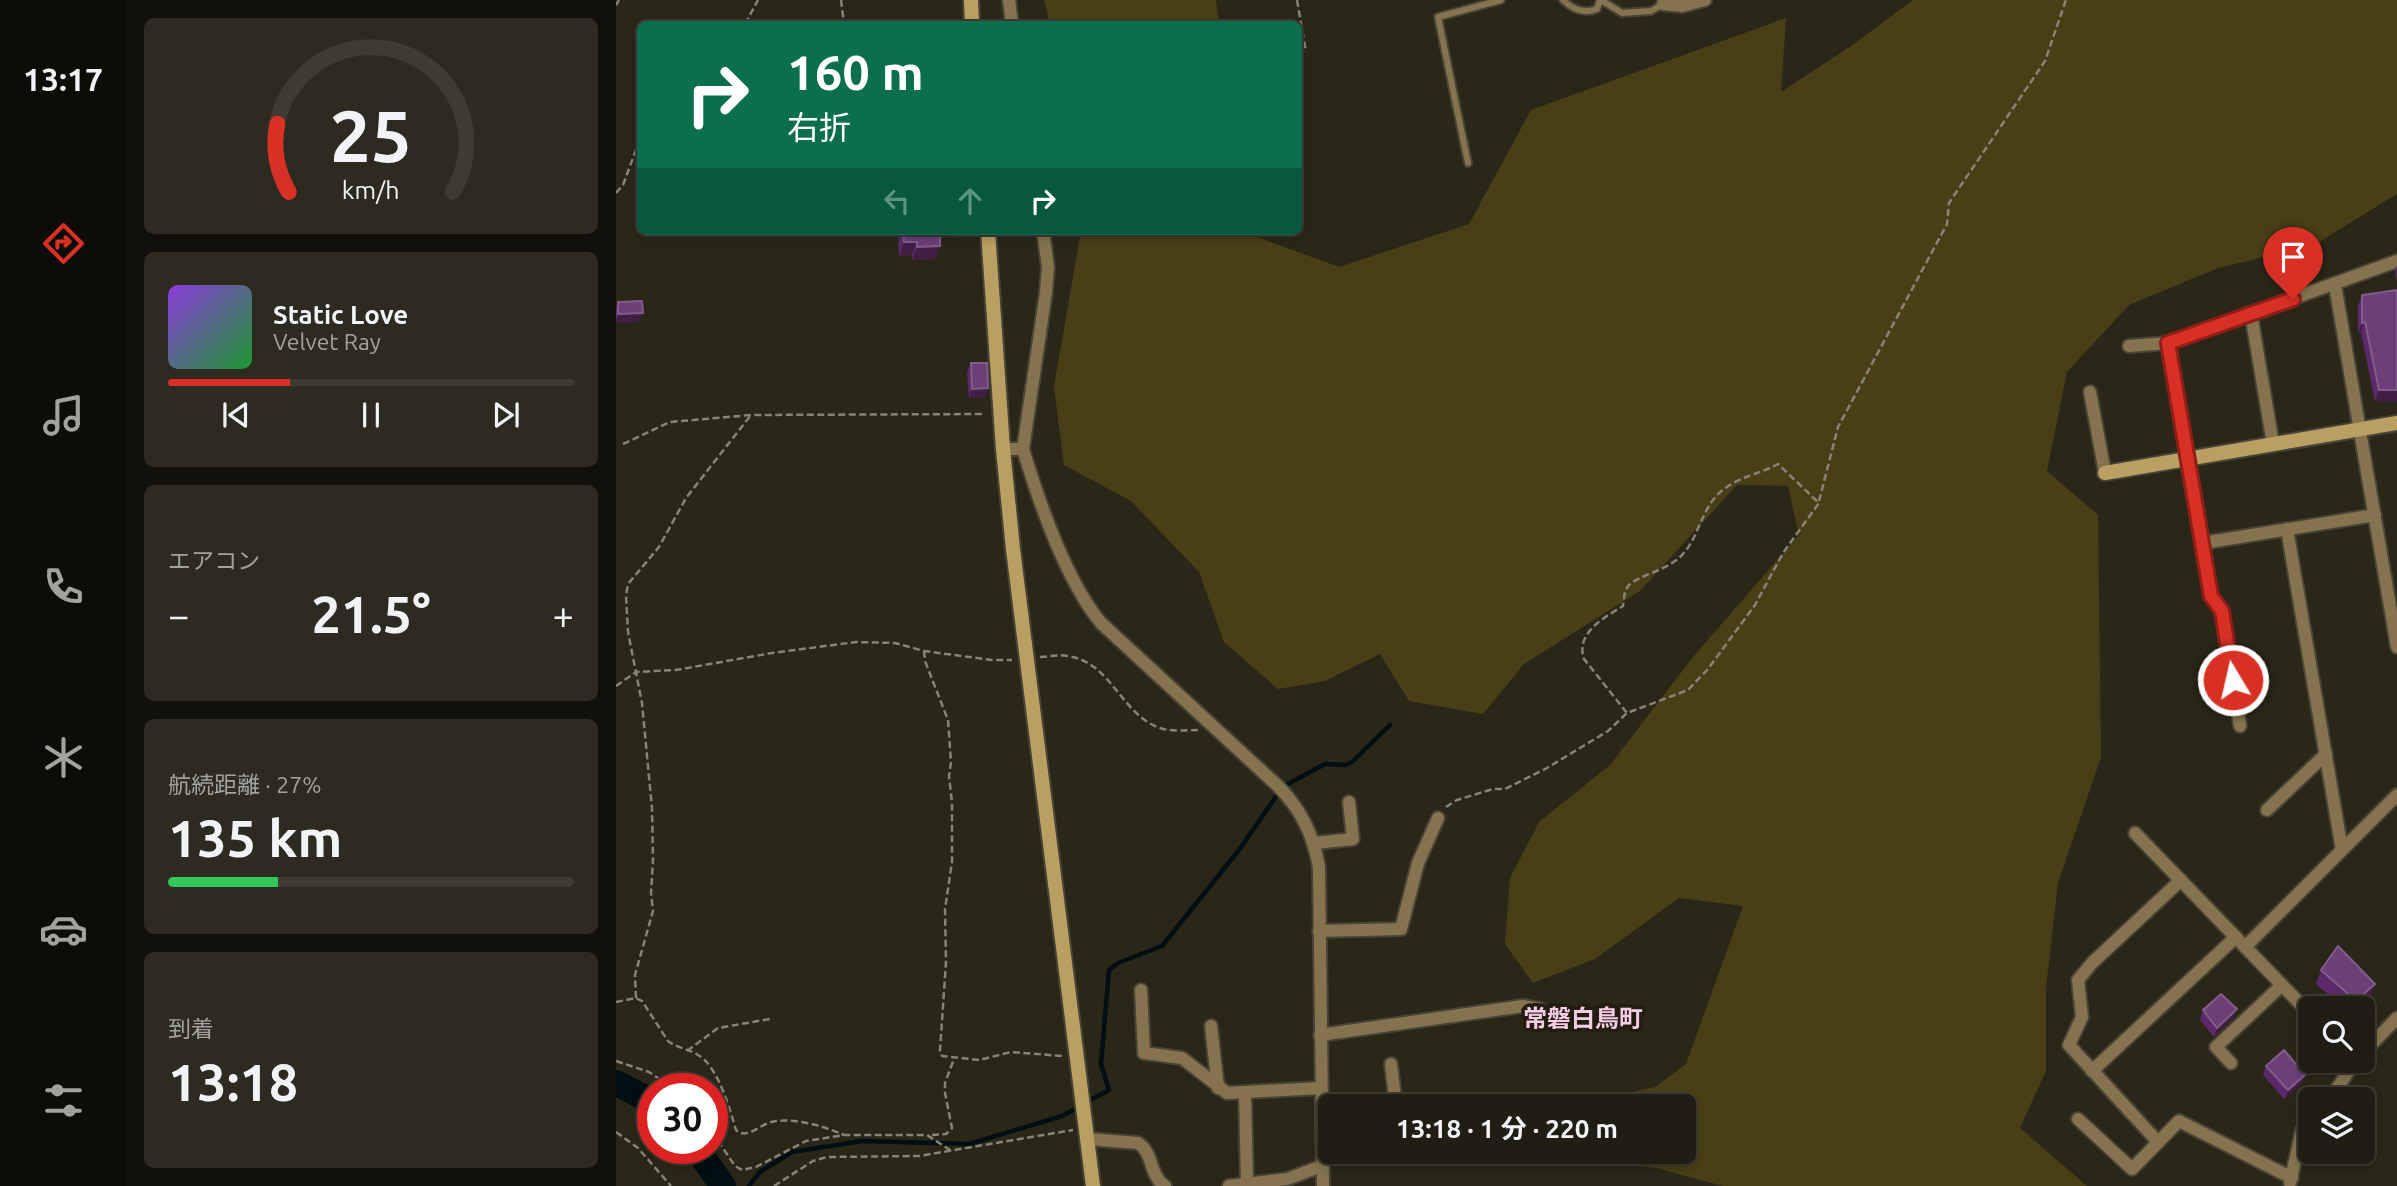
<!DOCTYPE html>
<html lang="ja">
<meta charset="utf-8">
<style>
:root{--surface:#201d12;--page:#2d2a20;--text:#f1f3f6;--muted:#a2a29f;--line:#3d3b32;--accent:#d93025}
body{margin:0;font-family:Ubuntu,"Noto Sans JP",sans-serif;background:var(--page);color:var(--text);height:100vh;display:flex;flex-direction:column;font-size:26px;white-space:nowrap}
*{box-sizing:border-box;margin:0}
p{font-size:23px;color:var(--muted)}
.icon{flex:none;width:38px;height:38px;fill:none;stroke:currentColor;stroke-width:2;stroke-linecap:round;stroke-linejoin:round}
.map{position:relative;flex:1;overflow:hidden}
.drawer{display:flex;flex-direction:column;gap:18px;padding:18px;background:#12100a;width:490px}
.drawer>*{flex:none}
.top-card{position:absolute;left:21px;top:21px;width:665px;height:214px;border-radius:10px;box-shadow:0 4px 10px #0003,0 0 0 2px var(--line);background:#0b6e4f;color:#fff;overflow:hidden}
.fabs{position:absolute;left:1682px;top:996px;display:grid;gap:14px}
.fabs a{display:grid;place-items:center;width:77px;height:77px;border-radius:10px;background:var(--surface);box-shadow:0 4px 10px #0003,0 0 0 2px var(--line);font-size:35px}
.speed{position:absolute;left:21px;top:1073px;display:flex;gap:14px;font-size:35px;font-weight:700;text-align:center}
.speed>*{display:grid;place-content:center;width:91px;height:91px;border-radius:50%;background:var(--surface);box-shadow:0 4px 10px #0003,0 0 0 2px var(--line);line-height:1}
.speed .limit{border:10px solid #d22;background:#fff;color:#111}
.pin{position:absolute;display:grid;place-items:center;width:60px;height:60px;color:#fff;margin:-72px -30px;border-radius:50% 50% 50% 0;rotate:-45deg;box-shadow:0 0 7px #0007}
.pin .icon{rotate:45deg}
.me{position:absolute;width:77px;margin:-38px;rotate:351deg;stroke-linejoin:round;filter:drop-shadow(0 0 5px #0008)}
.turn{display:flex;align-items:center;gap:24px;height:147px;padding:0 35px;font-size:32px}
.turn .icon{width:91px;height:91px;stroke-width:2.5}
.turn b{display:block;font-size:49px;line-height:60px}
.lanes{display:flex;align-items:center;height:66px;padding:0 35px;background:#0003;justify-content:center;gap:35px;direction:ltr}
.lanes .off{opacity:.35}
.big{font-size:52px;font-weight:700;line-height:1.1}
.drawer .tile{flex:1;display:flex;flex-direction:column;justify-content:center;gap:10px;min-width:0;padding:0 24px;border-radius:10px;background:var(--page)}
.drawer .dial{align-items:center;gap:0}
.dial svg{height:182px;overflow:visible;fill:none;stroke:var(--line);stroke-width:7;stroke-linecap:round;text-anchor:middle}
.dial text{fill:var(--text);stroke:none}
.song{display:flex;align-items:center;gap:21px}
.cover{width:84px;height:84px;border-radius:10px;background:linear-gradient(135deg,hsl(270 70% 55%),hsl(130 70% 35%))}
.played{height:7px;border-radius:4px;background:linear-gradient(90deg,var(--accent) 30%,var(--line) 30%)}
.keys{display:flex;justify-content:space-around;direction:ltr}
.heat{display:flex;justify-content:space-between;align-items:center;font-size:38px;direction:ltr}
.charge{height:10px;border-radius:5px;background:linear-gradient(90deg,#34c759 27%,var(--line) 0)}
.trip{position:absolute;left:702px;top:1094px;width:378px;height:70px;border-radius:10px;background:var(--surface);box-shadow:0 4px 10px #0003,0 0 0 2px var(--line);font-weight:700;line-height:70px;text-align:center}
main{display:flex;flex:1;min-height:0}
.tabs{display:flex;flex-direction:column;width:126px;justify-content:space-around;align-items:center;background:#0d0c07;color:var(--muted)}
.tabs .icon{width:49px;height:49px}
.tabs .active{color:var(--accent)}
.tabs b{font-size:32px;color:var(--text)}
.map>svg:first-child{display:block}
.green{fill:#483f17}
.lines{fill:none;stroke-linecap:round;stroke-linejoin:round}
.stream{stroke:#010f12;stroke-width:4.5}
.river{stroke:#010f12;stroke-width:26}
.lane-casing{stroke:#474436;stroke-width:10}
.street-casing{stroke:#474436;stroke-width:16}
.secondary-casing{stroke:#474436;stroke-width:18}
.path{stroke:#878477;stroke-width:2.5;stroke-dasharray:7 3.5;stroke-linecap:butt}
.lane{stroke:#84734e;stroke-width:6}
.street{stroke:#84734e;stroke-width:12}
.secondary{stroke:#ba9f62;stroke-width:14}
.wall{fill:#5c296a}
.shaded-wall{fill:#411f43}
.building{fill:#6c3f78;stroke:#825c8a;stroke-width:2}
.route-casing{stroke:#8d1f18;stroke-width:18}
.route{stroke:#d93025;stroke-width:12}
.labels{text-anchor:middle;stroke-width:7;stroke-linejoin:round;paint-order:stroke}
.quarter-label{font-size:24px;font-weight:bold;fill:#f7cce7;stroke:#211d0f}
</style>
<main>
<nav class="tabs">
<b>13:17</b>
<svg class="icon active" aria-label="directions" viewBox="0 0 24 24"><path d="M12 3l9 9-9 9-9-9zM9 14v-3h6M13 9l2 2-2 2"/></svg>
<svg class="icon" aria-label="music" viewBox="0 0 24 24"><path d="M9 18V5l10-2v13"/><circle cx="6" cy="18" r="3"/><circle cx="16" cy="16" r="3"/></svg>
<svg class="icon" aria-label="phone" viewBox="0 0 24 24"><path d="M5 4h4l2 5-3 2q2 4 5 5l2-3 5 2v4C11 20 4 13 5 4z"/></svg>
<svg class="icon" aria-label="climate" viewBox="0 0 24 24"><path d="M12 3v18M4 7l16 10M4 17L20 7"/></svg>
<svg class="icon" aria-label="car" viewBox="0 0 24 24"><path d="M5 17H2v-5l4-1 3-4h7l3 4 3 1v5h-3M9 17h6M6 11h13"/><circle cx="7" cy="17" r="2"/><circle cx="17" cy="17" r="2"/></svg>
<svg class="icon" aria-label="filters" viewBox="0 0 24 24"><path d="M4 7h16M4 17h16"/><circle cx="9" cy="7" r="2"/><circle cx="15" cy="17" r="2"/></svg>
</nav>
<section class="drawer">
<div class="tile dial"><svg viewBox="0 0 100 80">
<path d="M14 69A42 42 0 1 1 86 69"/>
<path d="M14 69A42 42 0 0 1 9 39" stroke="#d93025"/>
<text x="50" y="56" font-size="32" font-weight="700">25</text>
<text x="50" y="72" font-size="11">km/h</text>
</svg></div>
<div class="tile">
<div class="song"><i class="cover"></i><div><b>Static Love</b><p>Velvet Ray</p></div></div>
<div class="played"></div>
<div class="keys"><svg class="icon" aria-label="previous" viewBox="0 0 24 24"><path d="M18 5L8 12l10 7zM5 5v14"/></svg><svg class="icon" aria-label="pause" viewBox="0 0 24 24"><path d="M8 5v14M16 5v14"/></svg><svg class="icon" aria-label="next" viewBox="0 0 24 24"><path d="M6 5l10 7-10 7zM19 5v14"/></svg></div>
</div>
<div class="tile"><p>エアコン</p>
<div class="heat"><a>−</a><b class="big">21.5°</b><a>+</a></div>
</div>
<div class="tile"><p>航続距離 · 27%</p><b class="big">135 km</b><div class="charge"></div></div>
<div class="tile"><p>到着</p><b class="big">13:18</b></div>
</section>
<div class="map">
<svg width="1781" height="1186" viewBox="0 0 1781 1186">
<rect width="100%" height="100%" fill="#2a2718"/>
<g class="green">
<polygon points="428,0 600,0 603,24 434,24"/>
<polygon points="1297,0 1781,0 1781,194 1698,245 1602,268 1513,305 1451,372 1431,471 1482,515 1485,757 1442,883 1430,988 1430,1071 1404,1128 1471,1186 1107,1186 1040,1168 952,1158 866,1155 869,1152 1068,1152 1068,1106 954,1106 1039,1087 1070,1064 1127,906 1063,898 979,959 917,983 889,944 894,878 923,822 994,765 1077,657 1183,535 1172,486 1121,485 1024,591 908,664 867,714 793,701 764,654 709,681 662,689 608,642 583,572 515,501 448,465 438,386 465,231 625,231 723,267 853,224 915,110 1170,18 1165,92 1235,46"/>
</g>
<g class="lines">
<g class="stream">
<polyline points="471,1102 493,1090 485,1064 493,970 502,963 546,946 623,850 661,795 670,785 709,764 729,765 736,762 774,725"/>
<polyline points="133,1186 144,1172 176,1152 246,1141 353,1144 446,1116 463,1107"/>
</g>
<g class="river">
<polyline points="0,1083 37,1102"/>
<polyline points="80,1148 107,1186"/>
</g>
<defs>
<g id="lane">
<path d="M947 0C956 9 968 14 981 9L984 0"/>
<polyline points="985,0 1006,13 1035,11 1047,4"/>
<polyline points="852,163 822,17 885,0"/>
</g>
<g id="street">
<polyline points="393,0 396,24"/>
<polyline points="1047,4 1066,6 1089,0"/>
<polyline points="1719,285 1781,647"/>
<polyline points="1635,314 1657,444"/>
<polyline points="1513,346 1553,343"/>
<polyline points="1474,392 1489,473"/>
<path d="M387 449H407C423 502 450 581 485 623L663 787C686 811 697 835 703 867L707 1186"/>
<polyline points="407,449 430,292 432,267 427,231"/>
<polyline points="1671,529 1726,850"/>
<polyline points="1587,543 1759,515"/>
<polyline points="1624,726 1606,611 1595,596 1553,343 1781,261"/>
<polyline points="1651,810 1710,754"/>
<polyline points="1519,833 1694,1014"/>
<polyline points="699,843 737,839 733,802"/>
<polyline points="703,931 785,929 802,863 822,818"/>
<polyline points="1629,947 1781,795"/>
<polyline points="525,990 528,1053 566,1058 611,1093 704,1088"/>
<polyline points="595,1026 602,1088"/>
<polyline points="704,1035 907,1006 924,1009"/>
<polyline points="1746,1054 1781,1018"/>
<polyline points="1615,1063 1600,1047 1666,985"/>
<polyline points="775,1064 780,1106"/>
<polyline points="1476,1071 1620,937"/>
<polyline points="629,1093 631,1184"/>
<polyline points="1714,1099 1740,1060"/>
<polyline points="1462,1119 1516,1169 1563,1121 1676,1178"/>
<path d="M472 1139 522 1143C538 1153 533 1176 549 1186"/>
<polyline points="1542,1142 1453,1045 1466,1017 1462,980 1476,963 1565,880"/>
<polyline points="1674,1183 1686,1130 1694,1121"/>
<polyline points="613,1186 671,1179 706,1166"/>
</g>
<g id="secondary">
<polyline points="355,0 356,24"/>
<polyline points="372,231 387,449 397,549 477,1186"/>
<polyline points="1489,473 1781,423"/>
</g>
</defs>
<use href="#lane" class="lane-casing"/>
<use href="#street" class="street-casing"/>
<use href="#secondary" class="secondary-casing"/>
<g class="path">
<polyline points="225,0 228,24"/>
<polyline points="681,0 690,52"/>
<polyline points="0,5 3,0"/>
<polyline points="129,24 142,0"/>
<polyline points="0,193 7,185 24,139"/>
<polyline points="7,444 54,422 135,415 369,414"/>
<polyline points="1203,501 1222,427 1331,224 1333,203 1429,61 1450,0"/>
<polyline points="308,651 309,661 332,720 335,762 333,776 336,803 336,862 329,909 330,962 324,1050 326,1056 363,1060 395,1052 446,1056"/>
<path d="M424 657C433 657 442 654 451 656 495 661 505 715 544 728 555 732 570 730 582 730"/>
<polyline points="0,686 20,672 60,670 156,653 240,642 279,643 308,651 376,660 396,660"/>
<path d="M830 807 841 800 877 789H889L931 768 992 731 1011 713 1072 690 1092 669 1139 605 1167 553 1203 503 1162 464C1144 474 1125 476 1108 489 1084 507 1084 538 1065 556 1050 571 1023 575 1013 585 1008 590 1008 599 1007 606 989 617 959 633 968 659L1011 713"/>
<polyline points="20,998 19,975 37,911 35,893 37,861 36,808 26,703 12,632 10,596 12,584 43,547 70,498 135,415"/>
<path d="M0 1002 20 998 26 1001 52 1041C61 1048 73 1049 82 1055 102 1066 114 1110 120 1130 131 1140 143 1125 155 1122 178 1117 207 1126 228 1135"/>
<polyline points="71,1051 102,1028 154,1019"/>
<polyline points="0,1061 33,1072 57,1088"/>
<polyline points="0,1132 22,1148 55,1186"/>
<polyline points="96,1132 119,1166 126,1170 140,1167 190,1141 228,1135 311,1135 334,1150"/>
<polyline points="316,1135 330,1134 336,1128 329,1093 329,1083 338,1059"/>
<polyline points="158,1186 197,1161 211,1157 303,1156 457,1130"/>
</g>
<use href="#lane" class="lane"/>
<use href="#street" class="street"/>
<use href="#secondary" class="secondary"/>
</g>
<g class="wall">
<polygon points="283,231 356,231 355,236 324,238 324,246 319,259 296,260 296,255 283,256 282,234"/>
<polygon points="1781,265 1781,281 1779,271"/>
<polygon points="1781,290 1781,402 1759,401 1745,333 1742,334 1742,306 1746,295"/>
<polygon points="2,302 23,322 0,323 0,307"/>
<polygon points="355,363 372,388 369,397 353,398 351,372"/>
<polygon points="1705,970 1754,998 1743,1008 1727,1008 1700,984"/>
<polygon points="1621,1009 1617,1018 1598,1037 1584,1020 1587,1010"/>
<polygon points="1650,1066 1689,1075 1685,1084 1668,1099 1647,1075"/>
</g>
<g class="shaded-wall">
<polygon points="321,231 356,231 355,236 319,238"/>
<polygon points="288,242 301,242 296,255 283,256"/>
<polygon points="324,246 319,259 296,260 301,247"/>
<polygon points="27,313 23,322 0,323 2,314"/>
<polygon points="1749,322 1745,333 1742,334 1746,323"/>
<polygon points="372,388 369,397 353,398 356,389"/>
<polygon points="1763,390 1781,390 1781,402 1759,401"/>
<polygon points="1759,984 1754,998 1743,1008 1737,1008 1740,1001"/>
<polygon points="1621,1009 1617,1018 1598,1037 1601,1028"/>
<polygon points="1689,1075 1685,1084 1668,1099 1672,1090"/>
</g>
<g class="building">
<polygon points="287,231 324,231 324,246 301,247 301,242 288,242"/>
<polygon points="1781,290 1781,390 1763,390 1749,322 1746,323 1746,295"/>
<polygon points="26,301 27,313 2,314 2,302"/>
<polygon points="355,363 371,363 372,388 356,389"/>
<polygon points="1722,946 1759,984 1740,1001 1705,970"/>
<polygon points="1605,994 1621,1009 1601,1028 1587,1010"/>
<polygon points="1668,1050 1689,1075 1672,1090 1650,1066"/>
</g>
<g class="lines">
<defs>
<polyline id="route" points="1617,680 1606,611 1595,596 1552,343 1677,299"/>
</defs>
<use href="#route" class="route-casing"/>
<use href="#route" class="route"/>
</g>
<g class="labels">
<g class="quarter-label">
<text x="967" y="1027">常磐白鳥町</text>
</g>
</g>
</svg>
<div class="fabs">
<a><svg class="icon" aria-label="search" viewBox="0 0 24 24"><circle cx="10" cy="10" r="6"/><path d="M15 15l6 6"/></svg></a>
<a><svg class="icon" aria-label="layers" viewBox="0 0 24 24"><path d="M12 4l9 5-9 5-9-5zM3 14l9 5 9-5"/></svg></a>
</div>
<div class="speed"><div class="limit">30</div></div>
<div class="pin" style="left:1677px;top:299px;background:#d93025"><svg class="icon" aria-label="arrive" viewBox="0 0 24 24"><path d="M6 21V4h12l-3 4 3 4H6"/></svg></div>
<svg class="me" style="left:1617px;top:680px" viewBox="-20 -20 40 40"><circle r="17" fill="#d93025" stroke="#fff" stroke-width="3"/><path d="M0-11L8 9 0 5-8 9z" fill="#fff"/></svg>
<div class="trip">13:18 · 1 分 · 220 m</div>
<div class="top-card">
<div class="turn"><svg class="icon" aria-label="right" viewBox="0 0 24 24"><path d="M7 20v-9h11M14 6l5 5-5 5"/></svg><div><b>160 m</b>右折</div></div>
<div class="lanes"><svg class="icon off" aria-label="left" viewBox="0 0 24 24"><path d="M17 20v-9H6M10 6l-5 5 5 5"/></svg><svg class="icon off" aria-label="ahead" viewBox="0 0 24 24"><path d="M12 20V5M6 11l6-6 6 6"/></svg><svg class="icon" aria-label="right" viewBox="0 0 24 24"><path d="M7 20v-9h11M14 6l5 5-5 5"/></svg></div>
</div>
</div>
</main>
